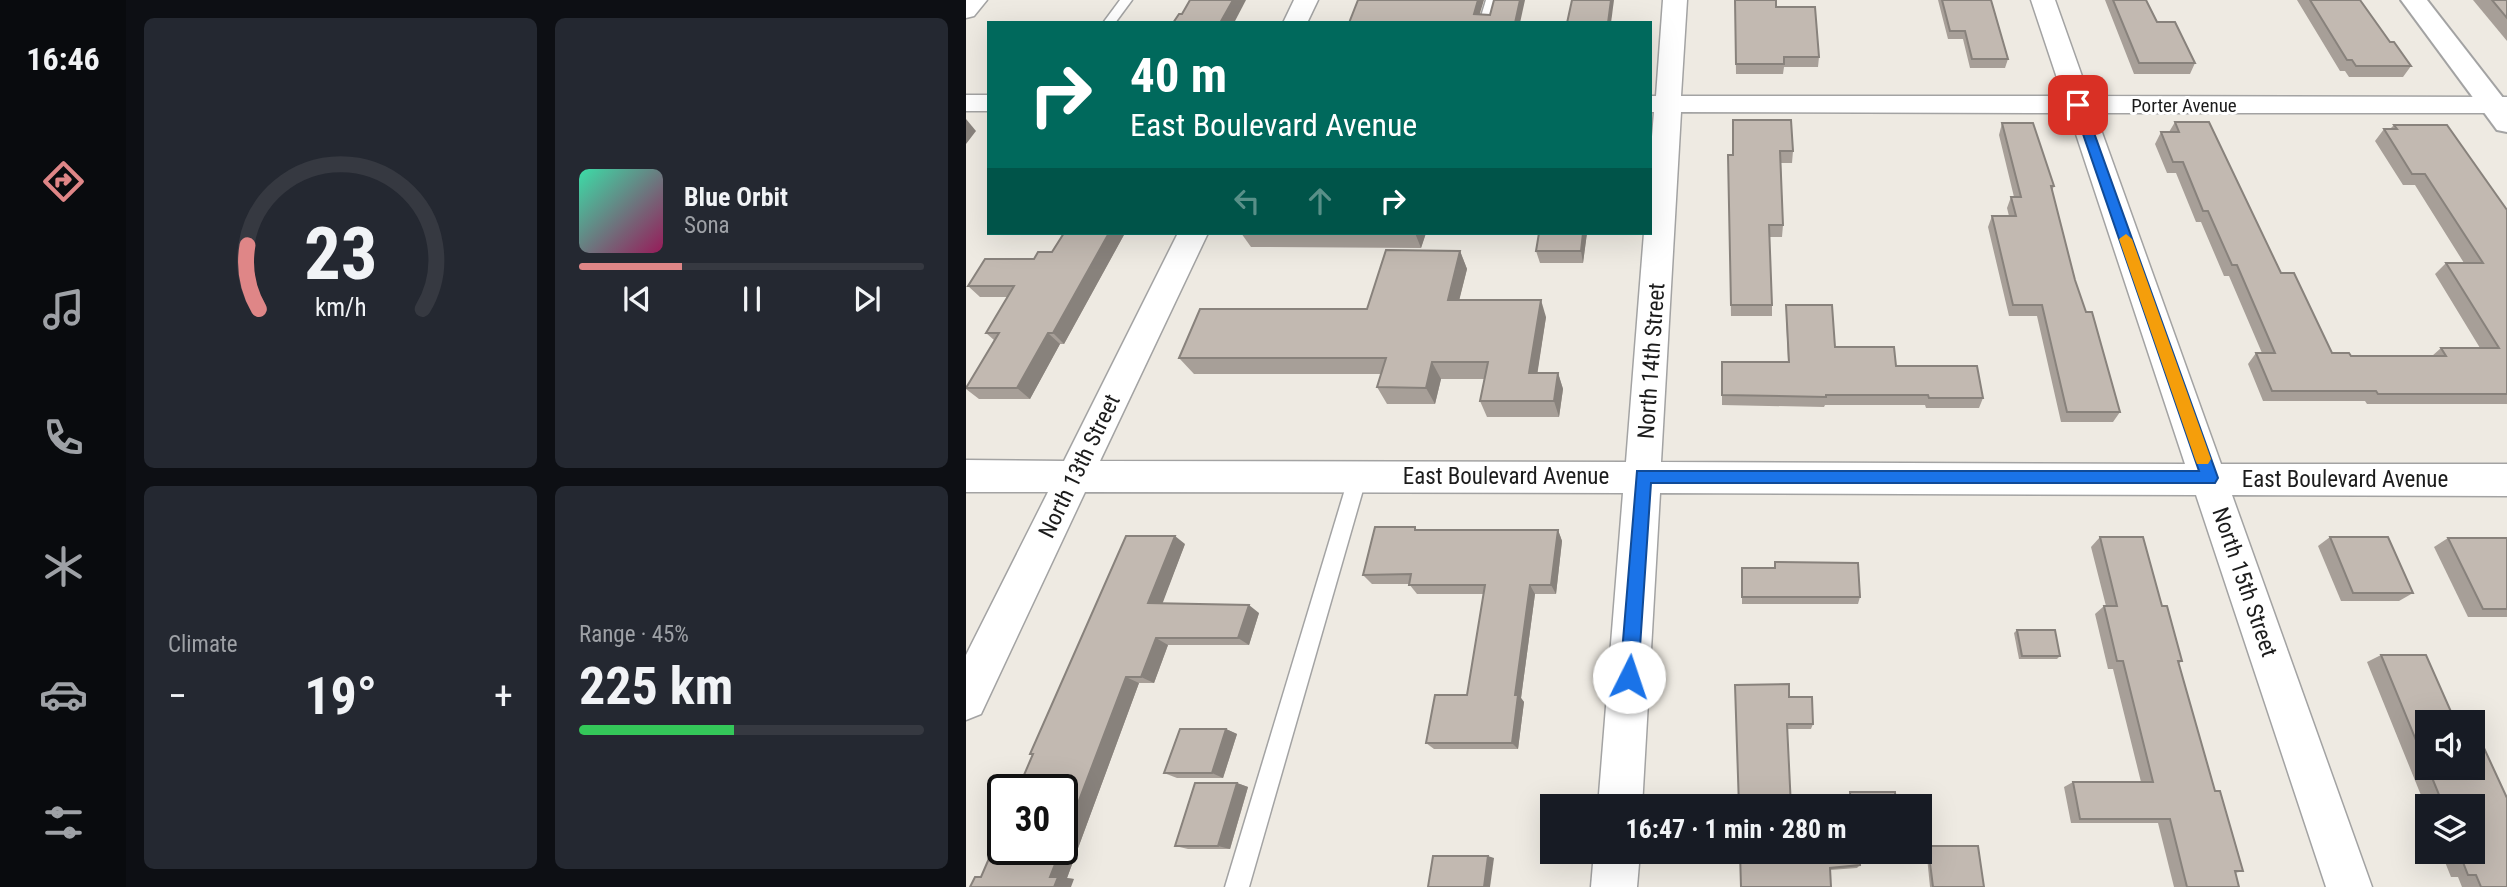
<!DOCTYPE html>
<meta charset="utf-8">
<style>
:root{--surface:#171b24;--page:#242831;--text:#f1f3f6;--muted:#9ea1a6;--line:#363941;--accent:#df8687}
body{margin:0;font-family:"Roboto Condensed",sans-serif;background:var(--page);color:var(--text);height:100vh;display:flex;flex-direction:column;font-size:26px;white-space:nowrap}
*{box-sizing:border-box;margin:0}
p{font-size:23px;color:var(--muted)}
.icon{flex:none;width:38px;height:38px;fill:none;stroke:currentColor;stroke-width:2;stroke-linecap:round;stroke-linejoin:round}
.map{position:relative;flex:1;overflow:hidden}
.details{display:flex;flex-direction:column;gap:18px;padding:18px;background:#0d0f14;width:840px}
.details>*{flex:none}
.guide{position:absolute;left:21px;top:21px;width:665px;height:214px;border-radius:0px;box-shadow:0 7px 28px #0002;background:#00695c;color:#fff;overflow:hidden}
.controls{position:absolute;left:1449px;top:710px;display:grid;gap:14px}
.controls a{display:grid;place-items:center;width:70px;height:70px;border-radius:0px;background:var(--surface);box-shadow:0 7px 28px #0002;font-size:35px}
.speed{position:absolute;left:21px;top:774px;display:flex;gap:14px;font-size:35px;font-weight:700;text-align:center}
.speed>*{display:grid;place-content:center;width:91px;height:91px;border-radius:50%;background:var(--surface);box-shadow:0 7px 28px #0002;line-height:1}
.speed .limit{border:4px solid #111;border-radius:10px;background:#fff;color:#111}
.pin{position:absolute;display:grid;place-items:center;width:60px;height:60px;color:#fff;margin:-30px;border-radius:14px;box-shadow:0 4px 10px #0006}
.me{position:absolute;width:77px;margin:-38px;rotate:4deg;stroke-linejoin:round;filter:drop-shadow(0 0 5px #0008)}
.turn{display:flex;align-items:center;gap:24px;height:147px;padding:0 28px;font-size:32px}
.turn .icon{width:91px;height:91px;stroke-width:2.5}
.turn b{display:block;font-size:49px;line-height:60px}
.lanes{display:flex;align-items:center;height:66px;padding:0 28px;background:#0003;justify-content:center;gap:35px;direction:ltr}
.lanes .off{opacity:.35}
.big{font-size:52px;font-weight:700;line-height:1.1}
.details .tile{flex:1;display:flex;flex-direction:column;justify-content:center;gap:10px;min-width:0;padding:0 24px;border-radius:10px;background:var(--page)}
.details .dial{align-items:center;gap:0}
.dial svg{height:182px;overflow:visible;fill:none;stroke:var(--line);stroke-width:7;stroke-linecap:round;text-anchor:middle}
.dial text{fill:var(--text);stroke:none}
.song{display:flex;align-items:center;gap:21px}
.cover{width:84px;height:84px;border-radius:10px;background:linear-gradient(135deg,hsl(160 70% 55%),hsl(330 70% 35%))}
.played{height:7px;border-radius:4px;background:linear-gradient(90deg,var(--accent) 30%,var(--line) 30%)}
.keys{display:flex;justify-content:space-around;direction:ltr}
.heat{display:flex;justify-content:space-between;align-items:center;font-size:38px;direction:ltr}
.charge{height:10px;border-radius:5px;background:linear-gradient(90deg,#34c759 45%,var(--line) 0)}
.details .tiles{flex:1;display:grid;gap:18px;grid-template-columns:repeat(2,1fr)}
.trip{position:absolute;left:574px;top:794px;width:392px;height:70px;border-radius:0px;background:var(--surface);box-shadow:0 7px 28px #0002;font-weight:700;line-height:70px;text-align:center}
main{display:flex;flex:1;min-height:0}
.dock{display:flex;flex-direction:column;width:126px;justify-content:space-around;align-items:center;background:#090b0e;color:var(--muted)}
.dock .icon{width:49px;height:49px}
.dock .selected{color:var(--accent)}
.dock b{font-size:32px;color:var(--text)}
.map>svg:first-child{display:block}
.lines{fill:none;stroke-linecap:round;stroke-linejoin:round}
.service-casing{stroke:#a3a3a3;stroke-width:3}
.minor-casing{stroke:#a3a3a3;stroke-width:3}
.tertiary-casing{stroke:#a3a3a3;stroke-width:4}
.service{fill:#fff;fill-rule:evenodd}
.minor{fill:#fff;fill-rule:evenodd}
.tertiary{fill:#fff;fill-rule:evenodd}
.wall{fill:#a79f98}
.shaded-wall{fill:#88827c}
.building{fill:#c2b9b1;stroke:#88827c;stroke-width:2}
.route{fill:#1a73e8;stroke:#114b97;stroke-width:2}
.slow{fill:#f59e0b}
.labels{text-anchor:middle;stroke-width:6;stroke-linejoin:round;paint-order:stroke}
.far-street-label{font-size:19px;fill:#1c1c1c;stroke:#fff}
.street-label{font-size:23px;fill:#1c1c1c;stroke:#fff}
</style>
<main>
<nav class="dock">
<b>16:46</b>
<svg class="icon selected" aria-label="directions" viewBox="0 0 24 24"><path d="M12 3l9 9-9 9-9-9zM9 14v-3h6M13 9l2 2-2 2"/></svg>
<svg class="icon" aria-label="music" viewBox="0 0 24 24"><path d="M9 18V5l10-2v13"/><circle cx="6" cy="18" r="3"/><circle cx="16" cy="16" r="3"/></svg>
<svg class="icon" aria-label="phone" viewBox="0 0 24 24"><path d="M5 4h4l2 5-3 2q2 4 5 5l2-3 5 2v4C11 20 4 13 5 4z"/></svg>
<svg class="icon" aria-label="climate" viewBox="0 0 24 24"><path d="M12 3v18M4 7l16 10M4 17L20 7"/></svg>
<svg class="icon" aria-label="car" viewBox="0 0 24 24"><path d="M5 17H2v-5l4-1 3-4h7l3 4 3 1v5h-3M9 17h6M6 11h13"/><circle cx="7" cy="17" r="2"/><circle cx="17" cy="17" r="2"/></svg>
<svg class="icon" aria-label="filters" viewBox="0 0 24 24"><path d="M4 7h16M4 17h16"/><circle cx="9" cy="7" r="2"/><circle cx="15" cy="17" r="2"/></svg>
</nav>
<section class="details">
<div class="tiles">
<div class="tile dial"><svg viewBox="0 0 100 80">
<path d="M14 69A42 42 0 1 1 86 69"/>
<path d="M14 69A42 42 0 0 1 9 41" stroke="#df8687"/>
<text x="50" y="56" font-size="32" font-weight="700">23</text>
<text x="50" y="72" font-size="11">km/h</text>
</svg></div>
<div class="tile">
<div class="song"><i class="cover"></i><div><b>Blue Orbit</b><p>Sona</p></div></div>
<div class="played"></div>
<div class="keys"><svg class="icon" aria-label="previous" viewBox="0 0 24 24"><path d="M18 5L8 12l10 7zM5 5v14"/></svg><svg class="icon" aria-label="pause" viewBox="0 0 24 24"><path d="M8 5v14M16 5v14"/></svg><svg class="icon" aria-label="next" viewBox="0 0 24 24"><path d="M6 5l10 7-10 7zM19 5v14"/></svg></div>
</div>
<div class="tile"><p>Climate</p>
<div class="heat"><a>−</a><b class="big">19°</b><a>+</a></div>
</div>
<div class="tile"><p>Range · 45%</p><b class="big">225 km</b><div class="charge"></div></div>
</div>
</section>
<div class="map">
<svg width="1541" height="887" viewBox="0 0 1541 887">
<rect width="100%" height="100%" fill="#eeeae2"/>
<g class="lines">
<defs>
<g id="service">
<polygon points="154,0 166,0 149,23 137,23"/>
<polygon points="520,0 532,0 525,23 513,23"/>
<polygon points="392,468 398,470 401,476 283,887 259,887 383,476 386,470"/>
</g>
<g id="minor">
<polygon points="0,0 21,0 8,16 0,18"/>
<polygon points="328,0 352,0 341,23 317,23"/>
<path d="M697 0H721L715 96H1097L1065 0H1089L1123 96 1541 97V113H1129L1255 464H1541V496L1266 495 1406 887H1360L1230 495 694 493 676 807H632L657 493 119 492 15 714 0 720V655L82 492H0V460L98 461 212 233H242L134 461 660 462 678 233H684V161L688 112H684V96H690ZM715 112 1103 113 1219 464 695 462Z"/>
<rect x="0" y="95" width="23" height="16"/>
<polygon points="628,852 674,852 671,887 625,887"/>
</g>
<polygon id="tertiary" points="1435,0 1461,0 1541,103 1541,132 1531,130"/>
</defs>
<use href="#service" class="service-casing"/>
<use href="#minor" class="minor-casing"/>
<use href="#tertiary" class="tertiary-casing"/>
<use href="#service" class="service"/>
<use href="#minor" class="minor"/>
<use href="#tertiary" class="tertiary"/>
</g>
<g class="wall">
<polygon points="769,0 810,7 853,57 852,67 818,67 817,74 770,74"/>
<polygon points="972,0 1025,0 1042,59 1039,68 1004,68 997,39 982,39"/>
<polygon points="1139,0 1180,0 1191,22 1229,63 1224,74 1168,74"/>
<polygon points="1331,0 1394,0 1424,42 1445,66 1437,77 1383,77 1379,71 1374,71"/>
<polygon points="1507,0 1541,0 1541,41"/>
<polygon points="767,120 827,151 826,163 815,163 817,225 816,237 803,237 806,305 806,316 765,316 762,155 767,155"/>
<polygon points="1209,122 1315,273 1366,353 1385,356 1466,356 1475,348 1514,348 1469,274 1480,263 1498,263 1449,185 1437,185 1409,141 1418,129 1424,129 1428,125 1541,210 1541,404 1401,404 1399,401 1297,401 1282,364 1290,353 1296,353 1263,276 1258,276 1235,222 1230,222 1210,173 1201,173 1189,144 1195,132 1203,132"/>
<polygon points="1036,123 1088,186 1086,191 1109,280 1154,412 1147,422 1095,422 1071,316 1043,316 1022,227 1026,216 1043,216 1041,208 1045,197 1048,197 1033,135"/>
<polygon points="98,233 159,233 98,344 94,344 64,399 13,399 0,389 28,340 20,333 41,297 14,297 2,286 86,252"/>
<polygon points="275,233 460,233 455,248 285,247"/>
<polygon points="621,233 617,263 574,263 570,251"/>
<polygon points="494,251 501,269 493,300 580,317 571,373 592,373 597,389 593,417 521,417 514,401 518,379 475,379 469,404 421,404 411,387 415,374 228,374 213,358 401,309"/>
<polygon points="820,305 869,347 930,366 1017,398 1013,408 960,408 959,405 859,405 858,407 756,405 756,362 822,362 820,315"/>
<polygon points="452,530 592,530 596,541 590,594 569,594 555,698 558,702 552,749 468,749 460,743 501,695 518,594 451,594 443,584 406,584 397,575"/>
<polygon points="1134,537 1196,606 1216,661 1212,664 1249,791 1277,871 1269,873 1273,887 1208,887 1192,823 1105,823 1098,787 1107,782 1175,782 1147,669 1142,669 1129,614 1138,606 1140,606 1125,547"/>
<polygon points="1364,537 1447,593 1433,601 1375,601 1352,546"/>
<polygon points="1482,538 1541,538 1541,617 1502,617 1468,547"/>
<polygon points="219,544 196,603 293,613 283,645 202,645 188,683 173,683 101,878 108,879 15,877 67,755 64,754"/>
<polygon points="809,562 894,597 892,604 776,604 776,568 808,568"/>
<polygon points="1051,630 1094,656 1091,659 1053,659 1048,633"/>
<polygon points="1415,655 1461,723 1461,768 1507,768 1541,887 1496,887 1492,877 1485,877 1475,852 1507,852 1507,807 1461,807 1461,810 1401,662"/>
<polygon points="823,697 847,724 845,729 821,729 773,807"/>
<polygon points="260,729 271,734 257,778 211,778 198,773"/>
<polygon points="271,783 282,787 264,849 222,849 209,846"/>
<polygon points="962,846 1018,887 964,887 960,847"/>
<polygon points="774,852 894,865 891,868 864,870"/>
</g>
<g class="shaded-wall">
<polygon points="267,0 280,0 268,23 254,23"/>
<polygon points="512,0 518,0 511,23 508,14"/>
<polygon points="554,0 559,0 554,23 549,23"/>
<polygon points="645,0 648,0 645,23 642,23"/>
<polygon points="0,119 10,131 0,144"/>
<polygon points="143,233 159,233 98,344 87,333"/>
<polygon points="449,233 460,233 455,248"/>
<polygon points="617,233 621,233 617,263 615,251"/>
<polygon points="494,251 501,269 489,317 482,300"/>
<polygon points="575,300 580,317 569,389 563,373"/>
<polygon points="82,333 94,344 64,399 51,388"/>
<polygon points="466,362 475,379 469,404 460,388"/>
<polygon points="592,373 597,389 593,417 588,401"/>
<polygon points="592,530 596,541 590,594 585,585"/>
<polygon points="209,536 219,544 194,610 182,603"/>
<polygon points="564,585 569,594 555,698 558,702 552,749 546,743 549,695"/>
<polygon points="283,605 293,613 283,645 272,638"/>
<polygon points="190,638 202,645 188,683 175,677"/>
<polygon points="160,677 173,683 101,878 108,879 105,887 88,887 84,877 95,849 96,849 96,845"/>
<polygon points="260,729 271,734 257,778 246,773"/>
<polygon points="271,783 282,787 264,849 252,846"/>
<polygon points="522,856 528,858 524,887 518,887"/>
</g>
<g class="building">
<polygon points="224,0 267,0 254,23 207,23 213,14 216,14"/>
<polygon points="392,0 512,0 508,14 524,15 528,0 554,0 549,23 383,23"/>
<polygon points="606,0 645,0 642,23 601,23"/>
<polygon points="769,0 810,0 810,7 849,7 853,57 818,57 818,64 770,64"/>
<polygon points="976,0 1025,0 1042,59 1006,59 999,31 984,31"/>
<polygon points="1147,0 1180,0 1191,22 1209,22 1229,63 1173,63"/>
<polygon points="1344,0 1394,0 1424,42 1428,42 1445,66 1390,66 1386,60 1381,60"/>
<polygon points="1526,0 1541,0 1541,18"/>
<polygon points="767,120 825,120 827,151 814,151 817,225 803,225 806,305 765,305 762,155 767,155"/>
<polygon points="1209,122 1243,122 1315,273 1328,273 1366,353 1383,353 1385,356 1480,356 1475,348 1533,348 1480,263 1517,263 1459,174 1446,174 1418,129 1431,129 1428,125 1481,125 1541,210 1541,394 1412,394 1410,391 1306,391 1290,353 1309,353 1271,265 1266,265 1242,211 1237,211 1217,162 1207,162 1195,132 1213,132"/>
<polygon points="1036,123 1067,123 1088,186 1085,186 1109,280 1120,312 1126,312 1154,412 1101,412 1076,305 1047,305 1026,216 1050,216 1045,197 1055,197"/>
<polygon points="98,233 143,233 87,333 82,333 51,388 0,388 33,333 20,333 48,286 2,286 19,259 68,259 72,252 86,252"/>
<polygon points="573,233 617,233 615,251 570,251"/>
<polygon points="420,250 494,251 482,300 575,300 563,373 592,373 588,401 514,401 522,362 466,362 460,388 411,387 420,358 213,358 234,309 401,309"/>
<polygon points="820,305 866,305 869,347 928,347 930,366 1011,366 1017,398 963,398 962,395 860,395 860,397 756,395 756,362 823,362"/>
<polygon points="409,527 449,527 449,530 592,530 585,585 564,585 549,695 552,695 546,743 460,743 469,695 501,695 519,585 443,585 445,574 397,575"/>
<polygon points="160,536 209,536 182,603 283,605 272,638 190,638 175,677 160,677 96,845 96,789 52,789 67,754 64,754"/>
<polygon points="1134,537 1177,537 1196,606 1201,606 1216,661 1212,661 1249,791 1254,791 1277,871 1269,871 1273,887 1221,887 1204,819 1114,819 1107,782 1187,782 1157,661 1151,661 1138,606 1151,606"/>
<polygon points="1364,537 1422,537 1447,593 1387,593"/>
<polygon points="1482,538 1541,538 1541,609 1517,609"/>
<polygon points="809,562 892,563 894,597 776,597 776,568 809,568"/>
<polygon points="1051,630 1089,630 1094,656 1056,656"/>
<polygon points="1415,655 1460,655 1490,723 1461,723 1461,767"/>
<polygon points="823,684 823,697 846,697 847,724 821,724 825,807 773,807 769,685"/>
<polygon points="214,729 260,729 246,773 198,773"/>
<polygon points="1507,735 1512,735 1541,798 1541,887 1515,887 1510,875 1502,875 1493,852 1507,852 1507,807 1478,807 1462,768 1507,768"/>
<polygon points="229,783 271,783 252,846 209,846"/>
<polygon points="884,792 929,792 930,807 885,807"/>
<polygon points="37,826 37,849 95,849 84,877 92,877 88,887 4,887 9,877 15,877"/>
<polygon points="962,846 1012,846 1018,887 967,887"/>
<polygon points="774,852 893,852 894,865 864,868 865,887 775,887"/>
<polygon points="467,856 522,856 518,887 462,887"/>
</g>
<polygon class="route" points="1112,101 1118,105 1252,478 1249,483 685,483 672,677 670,684 663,686 656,684 654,677 671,471 1233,471 1107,105"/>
<polygon class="slow" points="1160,234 1166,239 1245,459 1242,464 1231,464 1229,459 1153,239"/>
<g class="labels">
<g class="far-street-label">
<text x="1218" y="112">Porter Avenue</text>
</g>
<g class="street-label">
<text transform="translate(685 361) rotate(-86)" y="8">North 14th Street</text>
<text transform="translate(113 466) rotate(-64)" y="8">North 13th Street</text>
<text x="540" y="484">East Boulevard Avenue</text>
<text x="1379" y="487">East Boulevard Avenue</text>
<text transform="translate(1279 582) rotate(71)" y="8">North 15th Street</text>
</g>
</g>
</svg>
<div class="controls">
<a><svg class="icon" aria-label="sound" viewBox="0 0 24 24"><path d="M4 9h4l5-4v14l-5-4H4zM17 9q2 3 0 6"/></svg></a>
<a><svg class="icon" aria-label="layers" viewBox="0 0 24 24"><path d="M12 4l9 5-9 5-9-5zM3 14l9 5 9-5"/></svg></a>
</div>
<div class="speed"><div class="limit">30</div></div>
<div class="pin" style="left:1112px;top:105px;background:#d93025"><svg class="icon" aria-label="arrive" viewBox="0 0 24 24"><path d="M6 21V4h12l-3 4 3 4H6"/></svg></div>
<svg class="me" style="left:663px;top:677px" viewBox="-20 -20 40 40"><circle r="19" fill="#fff"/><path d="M0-13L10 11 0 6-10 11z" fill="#1a73e8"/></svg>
<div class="trip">16:47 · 1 min · 280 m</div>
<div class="guide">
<div class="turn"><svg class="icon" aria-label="right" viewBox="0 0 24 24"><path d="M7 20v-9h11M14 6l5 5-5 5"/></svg><div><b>40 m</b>East Boulevard Avenue</div></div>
<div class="lanes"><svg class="icon off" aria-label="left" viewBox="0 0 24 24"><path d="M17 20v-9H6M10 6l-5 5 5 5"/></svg><svg class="icon off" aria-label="ahead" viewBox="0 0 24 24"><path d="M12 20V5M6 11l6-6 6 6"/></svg><svg class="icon" aria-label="right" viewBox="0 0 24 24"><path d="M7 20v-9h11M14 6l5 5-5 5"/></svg></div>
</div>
</div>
</main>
